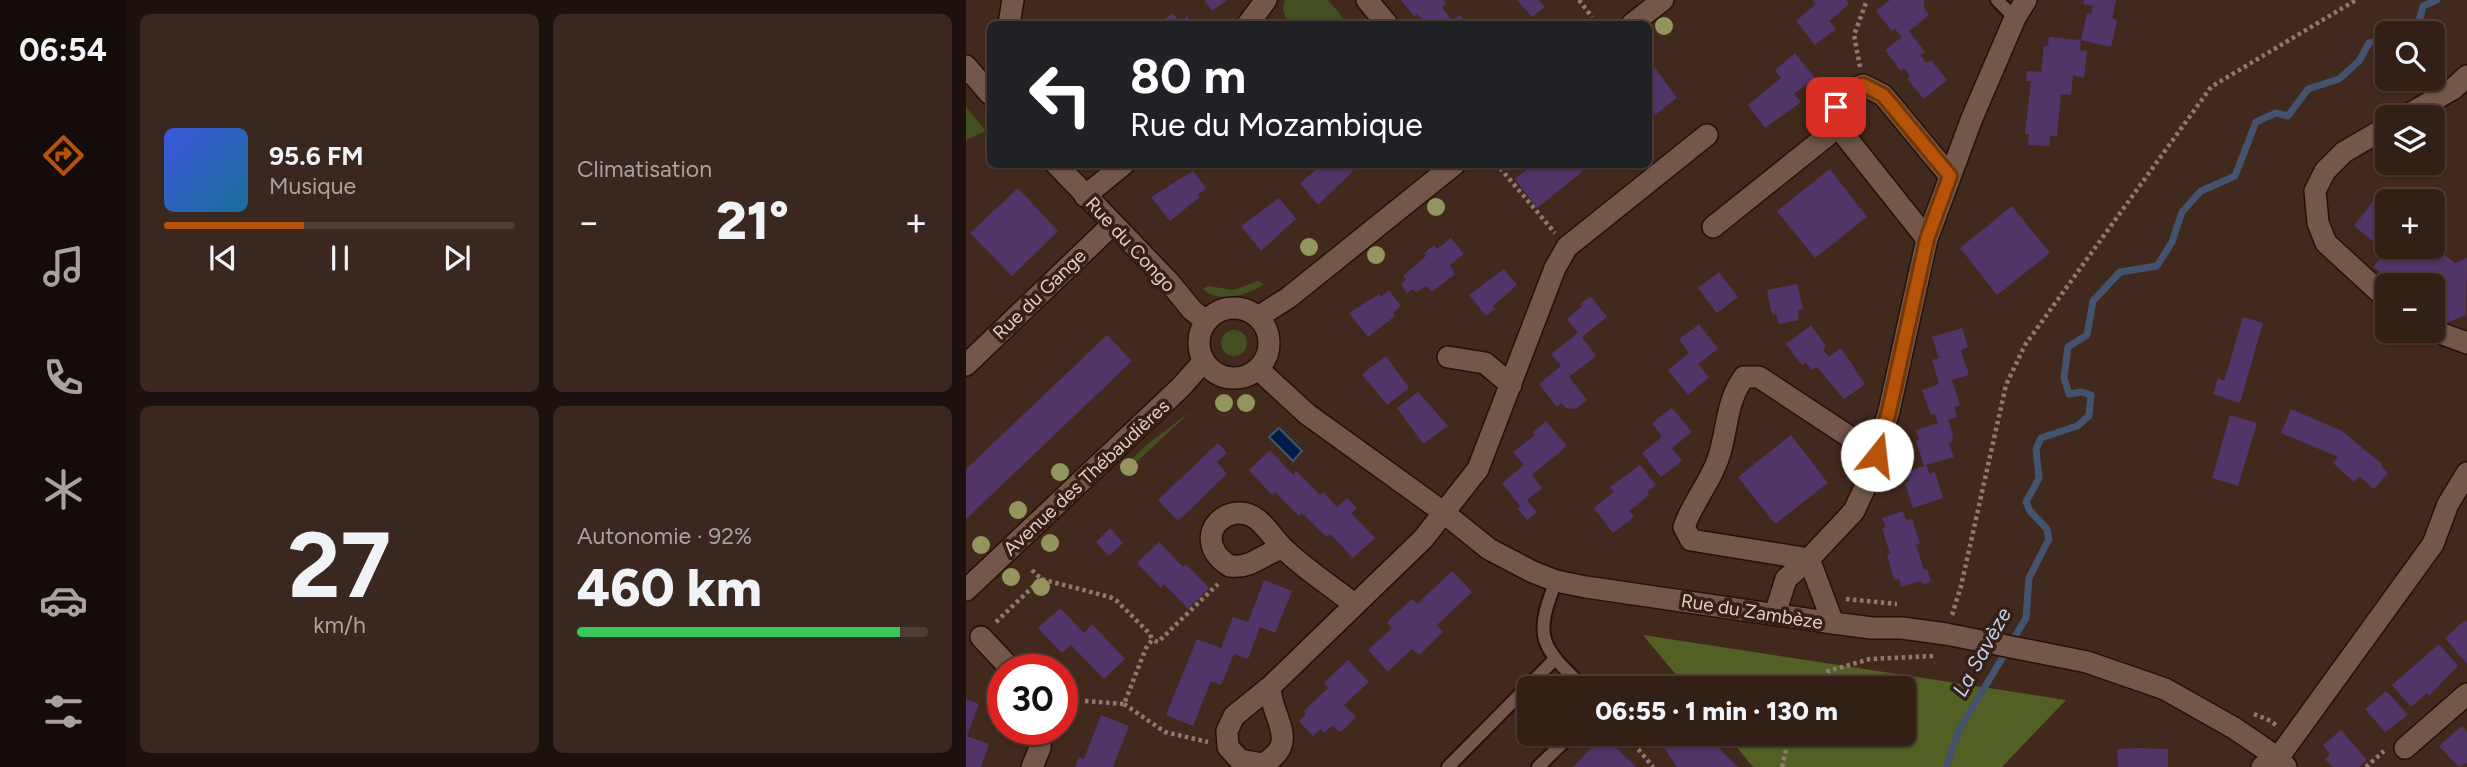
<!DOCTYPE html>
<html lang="fr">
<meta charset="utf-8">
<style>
:root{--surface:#321f16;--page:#3a271f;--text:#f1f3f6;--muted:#a8a2a1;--line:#4d3d35;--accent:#b45309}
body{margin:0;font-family:Figtree,sans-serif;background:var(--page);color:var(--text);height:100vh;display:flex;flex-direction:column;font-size:26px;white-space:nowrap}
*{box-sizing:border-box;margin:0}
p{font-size:23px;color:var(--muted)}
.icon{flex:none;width:38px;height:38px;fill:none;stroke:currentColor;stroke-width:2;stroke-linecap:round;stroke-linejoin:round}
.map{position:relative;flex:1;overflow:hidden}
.sheet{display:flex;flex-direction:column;gap:14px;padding:14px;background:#1c110c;width:840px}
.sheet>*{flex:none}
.top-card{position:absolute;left:21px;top:21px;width:665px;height:147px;border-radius:10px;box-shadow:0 2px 5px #0004,0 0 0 2px var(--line);background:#202124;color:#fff;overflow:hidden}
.tools{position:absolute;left:1409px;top:21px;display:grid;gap:14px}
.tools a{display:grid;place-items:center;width:70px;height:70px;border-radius:10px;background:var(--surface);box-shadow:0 2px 5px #0004,0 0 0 2px var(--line);font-size:35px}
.speed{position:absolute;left:21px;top:654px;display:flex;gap:14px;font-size:35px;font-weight:700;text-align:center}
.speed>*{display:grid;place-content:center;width:91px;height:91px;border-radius:50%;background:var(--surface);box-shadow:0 2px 5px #0004,0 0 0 2px var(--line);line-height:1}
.speed .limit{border:10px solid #d22;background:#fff;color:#111}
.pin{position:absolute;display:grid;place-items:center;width:60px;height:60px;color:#fff;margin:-30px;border-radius:14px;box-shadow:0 4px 10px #0006}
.me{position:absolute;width:77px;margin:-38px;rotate:16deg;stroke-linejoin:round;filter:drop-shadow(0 0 5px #0008)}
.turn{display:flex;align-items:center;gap:24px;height:147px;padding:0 28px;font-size:32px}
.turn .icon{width:91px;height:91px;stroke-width:2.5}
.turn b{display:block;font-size:49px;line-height:60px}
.big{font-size:52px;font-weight:800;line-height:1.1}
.sheet .card{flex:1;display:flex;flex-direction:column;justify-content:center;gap:10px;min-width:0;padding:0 24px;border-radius:10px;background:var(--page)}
.sheet .dial{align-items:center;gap:0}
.dial b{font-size:91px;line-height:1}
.song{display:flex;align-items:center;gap:21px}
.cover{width:84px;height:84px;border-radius:10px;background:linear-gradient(135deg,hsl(230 70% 55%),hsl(200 70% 35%))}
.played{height:7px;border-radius:4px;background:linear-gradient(90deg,var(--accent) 40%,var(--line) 40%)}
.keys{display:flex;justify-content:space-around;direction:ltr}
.heat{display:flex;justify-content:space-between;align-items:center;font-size:38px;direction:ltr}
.charge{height:10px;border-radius:5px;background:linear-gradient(90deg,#34c759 92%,var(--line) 0)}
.sheet .tiles{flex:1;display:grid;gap:14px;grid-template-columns:repeat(2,1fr)}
.trip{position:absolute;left:551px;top:676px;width:399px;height:70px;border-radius:10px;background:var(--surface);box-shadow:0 2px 5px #0004,0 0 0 2px var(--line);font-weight:800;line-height:70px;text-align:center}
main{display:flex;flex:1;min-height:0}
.dock{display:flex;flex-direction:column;width:126px;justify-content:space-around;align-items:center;background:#140c09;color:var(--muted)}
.dock .icon{width:49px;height:49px}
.dock .on{color:var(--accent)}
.dock b{font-size:32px;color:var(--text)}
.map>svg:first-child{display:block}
.green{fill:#434f21}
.forest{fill:#526123}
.water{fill:#001d48;stroke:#43526e;stroke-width:2}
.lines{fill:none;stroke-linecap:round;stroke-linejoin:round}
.stream{stroke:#43526e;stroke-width:7}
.building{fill:#4f3568}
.lane-casing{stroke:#271107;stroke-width:16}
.street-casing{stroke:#271107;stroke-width:24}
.secondary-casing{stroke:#271107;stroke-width:24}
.path{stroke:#8e7970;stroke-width:4.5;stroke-dasharray:3.5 3.5;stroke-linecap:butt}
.lane{stroke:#73574b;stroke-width:12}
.street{stroke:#73574b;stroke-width:21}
.secondary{stroke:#73574b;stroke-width:21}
.tree{fill:#92955e}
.route-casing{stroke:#753606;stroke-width:18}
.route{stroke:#b45309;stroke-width:12}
.labels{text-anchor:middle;stroke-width:7;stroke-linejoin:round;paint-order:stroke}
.street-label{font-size:19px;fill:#decec7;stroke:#371f14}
.water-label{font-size:21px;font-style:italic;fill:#bdd3f0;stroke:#371f14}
</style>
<main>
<nav class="dock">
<b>06:54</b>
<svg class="icon on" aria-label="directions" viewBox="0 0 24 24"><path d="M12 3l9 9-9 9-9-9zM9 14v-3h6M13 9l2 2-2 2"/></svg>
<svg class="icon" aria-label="music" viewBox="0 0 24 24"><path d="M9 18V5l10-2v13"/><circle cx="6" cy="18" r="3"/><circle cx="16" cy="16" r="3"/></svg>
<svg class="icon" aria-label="phone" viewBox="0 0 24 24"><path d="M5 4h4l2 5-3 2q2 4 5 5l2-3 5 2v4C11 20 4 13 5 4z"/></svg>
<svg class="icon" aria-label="climate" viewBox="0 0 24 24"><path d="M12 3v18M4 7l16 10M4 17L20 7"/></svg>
<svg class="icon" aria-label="car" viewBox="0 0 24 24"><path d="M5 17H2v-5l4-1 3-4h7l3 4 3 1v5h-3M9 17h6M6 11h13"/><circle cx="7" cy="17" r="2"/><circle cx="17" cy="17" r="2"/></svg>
<svg class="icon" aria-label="filters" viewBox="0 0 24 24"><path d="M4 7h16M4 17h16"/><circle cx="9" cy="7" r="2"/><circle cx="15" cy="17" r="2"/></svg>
</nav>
<section class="sheet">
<div class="tiles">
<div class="card">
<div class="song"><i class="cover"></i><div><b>95.6 FM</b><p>Musique</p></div></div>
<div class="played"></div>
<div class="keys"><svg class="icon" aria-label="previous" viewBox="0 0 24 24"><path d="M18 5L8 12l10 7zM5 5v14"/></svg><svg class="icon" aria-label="pause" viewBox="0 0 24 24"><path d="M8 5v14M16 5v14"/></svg><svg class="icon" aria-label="next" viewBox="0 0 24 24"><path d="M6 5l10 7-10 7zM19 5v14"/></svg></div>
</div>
<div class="card"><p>Climatisation</p>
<div class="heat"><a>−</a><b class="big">21°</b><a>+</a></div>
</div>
<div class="card dial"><b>27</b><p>km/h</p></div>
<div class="card"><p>Autonomie · 92%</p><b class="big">460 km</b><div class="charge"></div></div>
</div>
</section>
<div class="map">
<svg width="1501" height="767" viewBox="0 0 1501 767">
<rect width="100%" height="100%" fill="#42291e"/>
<g class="green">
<polygon points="319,0 362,0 382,24 322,24 317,9"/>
<polygon points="0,107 20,131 0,140"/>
<path d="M292 281 298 284C282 295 253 304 237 289L242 286 268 290Z"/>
<circle cx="268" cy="343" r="13"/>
<polygon points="225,411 160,472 156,468 182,444"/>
</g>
<polygon class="forest" points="677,635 1100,700 1036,767 787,767 759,733 938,733 938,688 721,688"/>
<polygon class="water" points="313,428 336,451 327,461 303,437"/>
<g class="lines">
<g class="stream">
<polyline points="1445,33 1451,29 1457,6 1471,0"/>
<polyline points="980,767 992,732 1060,618 1063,578 1083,539 1081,529 1064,511 1060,502 1073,478 1070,449 1075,438 1111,426 1123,416 1125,395 1116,392 1103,394 1098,378 1102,347 1121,335 1127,301 1154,272 1191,266 1206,242 1216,212 1235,191 1269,176 1290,122 1310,113 1322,116 1342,89 1373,79 1393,61 1403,43 1421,38"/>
</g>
</g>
<g class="building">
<polygon points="238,0 261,0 246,11"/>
<polygon points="435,0 477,0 480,4 476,7 482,15 487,20 494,15 501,24 462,24 451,14 448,16"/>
<polygon points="551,0 573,0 579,7 566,17"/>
<polygon points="847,0 880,0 883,4 863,21 870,29 849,45 830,21 850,4"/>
<polygon points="924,0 958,0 958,8 963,15 943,31 959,52 954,55 960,63 965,60 981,80 958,99 941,79 944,76 938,68 935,71 919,50 936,37 929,29 926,31 910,11"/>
<polygon points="1118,0 1150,0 1146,18 1151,20 1145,47 1115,40 1121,14 1125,14 1127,6 1117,4"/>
<polygon points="207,13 214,22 221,16 227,24 192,24"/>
<polygon points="1083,37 1115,40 1114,50 1121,51 1118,78 1107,75 1105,95 1095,94 1091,136 1084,136 1083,146 1062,145 1063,134 1059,134 1065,81 1060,81 1061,71 1075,72 1078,46 1082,46"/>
<polygon points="829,53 849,78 828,94 835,102 799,128 782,105 815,78 809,70"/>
<polygon points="689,68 711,98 682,120 682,73"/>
<polygon points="357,164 387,164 390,168 352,205 334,183"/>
<polygon points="567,164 626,164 571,208 549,179"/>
<polygon points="864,169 901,217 849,258 811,211"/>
<polygon points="227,171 240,188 232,195 234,197 204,221 185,197"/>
<polygon points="52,188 92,231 46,276 4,233"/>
<polygon points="1417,188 1435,201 1421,201 1421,247 1468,247 1489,263 1501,258 1500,315 1480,323 1466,313 1470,305 1466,302 1466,285 1439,285 1419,270 1416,273 1407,267 1420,251 1388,226"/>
<polygon points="313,198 330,219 295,251 275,226"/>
<polygon points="1046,206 1084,253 1031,295 994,248"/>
<polygon points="485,238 498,254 484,265 489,274 466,292 461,286 450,292 447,289 441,293 435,284 440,280 437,276 460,256 458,253 468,245 471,249"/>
<polygon points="538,269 551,285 527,306 529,309 520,316 503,295"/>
<polygon points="753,272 772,297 751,313 732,288"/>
<polygon points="831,284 837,309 832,310 833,320 813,324 810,314 806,315 801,290"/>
<polygon points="423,290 435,306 427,313 429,316 402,337 383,313 413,294 415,297"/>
<polygon points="624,296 641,317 616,337 630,356 603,377 621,400 610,409 600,408 596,403 591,407 573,384 595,366 585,354 612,333 601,319 616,306 614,304"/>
<polygon points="1277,317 1297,323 1274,403 1247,394 1252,378 1258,381"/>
<polygon points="733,324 752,349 732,364 743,377 722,395 702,370 723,353 713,339"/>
<polygon points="845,325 860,346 857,350 863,357 875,348 899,384 878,399 851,367 846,370 840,363 836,365 820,344"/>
<polygon points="996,328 1002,347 995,350 1003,375 986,380 994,405 988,407 991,417 982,420 987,434 986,442 983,444 988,457 960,465 964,474 969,472 977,498 947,508 939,483 943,481 940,472 958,466 950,441 953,440 950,430 972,423 969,414 965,415 956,390 973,384 966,360 973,358 966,337"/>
<polygon points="141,335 166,361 0,519 0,469"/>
<polygon points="420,356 443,388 421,405 396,374"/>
<polygon points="452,392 482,426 457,444 431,408"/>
<polygon points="706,408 726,432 706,448 716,461 695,477 676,453 696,437 686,423"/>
<polygon points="1325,409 1376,431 1416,464 1415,466 1422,473 1408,489 1393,476 1388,482 1367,463 1372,457 1315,433"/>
<polygon points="1264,415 1291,423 1272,486 1246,478"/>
<polygon points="580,421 601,446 566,475 576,488 561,500 571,512 561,520 551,508 554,506 536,483 558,465 547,452 569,435 567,432"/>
<polygon points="825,435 862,483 809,524 772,477"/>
<polygon points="252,443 261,453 251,462 261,474 212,521 192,500"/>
<polygon points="304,450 327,475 330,471 354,495 357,492 371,507 381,498 391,508 385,513 409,538 387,558 364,534 360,537 336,513 333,516 309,492 306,495 283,470"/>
<polygon points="674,465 690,485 681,492 683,495 663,511 668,517 647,533 628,508 648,492 644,487"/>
<polygon points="937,511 940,520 946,519 954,544 950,545 958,570 961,569 965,582 957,584 955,581 935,587 933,579 928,580 921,555 924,554 916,528 920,527 916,518"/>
<polygon points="144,528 157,543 143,556 130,542"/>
<polygon points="193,542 217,567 220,564 243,588 222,609 198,584 195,588 171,563"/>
<polygon points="486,571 506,592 471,625 477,632 453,655 446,649 422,672 402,650 426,628 421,622 446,599 451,604"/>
<polygon points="298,580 326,591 309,633 294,627 282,659 268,654 255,685 245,681 227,726 200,715 231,639 255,648 267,617 282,622"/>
<polygon points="94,608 118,633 126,624 159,659 138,679 105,645 96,653 72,628"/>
<polygon points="1499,620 1501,622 1501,664 1479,638"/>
<polygon points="1473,644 1492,666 1463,696 1461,693 1445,707 1426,685"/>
<polygon points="382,660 403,682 378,705 390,717 376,731 372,731 367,725 358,733 355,729 347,736 333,721 340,714 338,711 362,688 358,683"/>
<polygon points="1420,691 1442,715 1419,732 1399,709"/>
<polygon points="0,699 13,704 1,736 23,744 15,767 0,767"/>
<polygon points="135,715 163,726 147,767 109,767 113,757 118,759"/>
<polygon points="1496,726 1501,732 1501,763 1493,767 1473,746"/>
<polygon points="1375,730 1401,760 1393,767 1367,767 1359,759 1364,754 1357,745"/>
<polygon points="709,733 738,733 772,767 711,767 697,746"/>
<polygon points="637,735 670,767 607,767"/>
<polygon points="1175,748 1202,749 1202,767 1152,767 1151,749"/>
</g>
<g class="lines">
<defs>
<g id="lane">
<polyline points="1031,0 1049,18"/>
<path d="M590 581C567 639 575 646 618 688"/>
<polyline points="482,767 589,659"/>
<polyline points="572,767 607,733"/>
</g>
<g id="street">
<polyline points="401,0 421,24"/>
<polyline points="43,24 47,0"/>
<polyline points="282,24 300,0"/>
<polyline points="0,66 24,94"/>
<polyline points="1438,117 1487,89 1501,76"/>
<polyline points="1421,127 1378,152 1359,171 1349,191 1352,223 1360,243 1421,299"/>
<polyline points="90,164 203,282 226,310 240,321"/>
<polyline points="119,196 158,164"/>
<polyline points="747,227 872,127"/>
<polyline points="961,239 872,127 870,107 881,92 897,85 917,95 984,176"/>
<polyline points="1466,330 1501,343"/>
<polyline points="482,357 519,363 545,385"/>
<polyline points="0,365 147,224"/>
<polyline points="292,369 341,414 477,512 523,549 567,572 590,581 620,587 867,623 906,628 936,628 980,634 1121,662 1199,689 1268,728 1312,758 1320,767"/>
<path d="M317 548C297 553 286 569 264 566 259 563 252 557 249 552 235 527 263 505 286 516 299 523 306 537 316 547 337 568 364 585 388 604"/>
<path d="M843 559 725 540 718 527C726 503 744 483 752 459 762 431 759 403 778 377H793L911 455"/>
<polyline points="843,559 867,623"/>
<polyline points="809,614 820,579 843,559 888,511 901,483 923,411 961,239 1006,118 1049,18 1060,0"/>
<polyline points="15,637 46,670"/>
<path d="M304 687C304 717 336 742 297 764L274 760 262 747 261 731 268 716 304 687 457 539 512 469 589 268 601 247 741 135"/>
<polyline points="96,691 98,701 96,711"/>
<polyline points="1439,748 1501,694"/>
<polyline points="66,767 74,748 74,730"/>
<polyline points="1296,767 1312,758 1467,544 1482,504 1501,473"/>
</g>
<g id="secondary">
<polyline points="666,24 697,0"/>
<circle cx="268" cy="343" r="35"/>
<polyline points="292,317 322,298 489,164"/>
<polyline points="0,590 215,387 238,361"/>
</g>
</defs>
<use href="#lane" class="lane-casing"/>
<use href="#street" class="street-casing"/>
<use href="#secondary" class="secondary-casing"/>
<g class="path">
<polyline points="613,0 626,17"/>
<polyline points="894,67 888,35 901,0"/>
<polyline points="534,168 589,233"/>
<polyline points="66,570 75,579"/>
<polyline points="880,599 931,604"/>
<polyline points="986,615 995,586 1040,385 1059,345 1245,87 1390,0"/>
<polyline points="30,622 75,579 144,597 151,601 184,634 186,640"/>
<polyline points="847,688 862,671 904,659 967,656"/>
<polyline points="119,701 158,704 180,648 186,640 192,642 252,584"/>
<polyline points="158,704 199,732 242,742"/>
<polyline points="1288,714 1305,721 1311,726"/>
<polyline points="659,733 687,767"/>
<polyline points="816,767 824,733"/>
<polyline points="1400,767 1418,751"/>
</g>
<use href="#lane" class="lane"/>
<use href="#street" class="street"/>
<use href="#secondary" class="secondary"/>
</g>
<g class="tree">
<circle cx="698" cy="26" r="9"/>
<circle cx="470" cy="207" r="9"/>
<circle cx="343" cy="247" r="9"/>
<circle cx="410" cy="255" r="9"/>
<circle cx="258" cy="403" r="9"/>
<circle cx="280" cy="403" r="9"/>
<circle cx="163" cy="467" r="9"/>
<circle cx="94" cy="472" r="9"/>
<circle cx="52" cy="510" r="9"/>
<circle cx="84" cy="543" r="9"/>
<circle cx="15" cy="545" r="9"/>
<circle cx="45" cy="577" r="9"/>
<circle cx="75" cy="587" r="9"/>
</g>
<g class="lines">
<defs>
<polyline id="route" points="870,107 881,92 897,85 917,95 984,176 961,239 923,411 911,455"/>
</defs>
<use href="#route" class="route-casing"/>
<use href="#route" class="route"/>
</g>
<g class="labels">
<g class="street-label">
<text transform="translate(165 244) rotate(47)" y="7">Rue du Congo</text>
<text transform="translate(73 294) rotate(-44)" y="7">Rue du Gange</text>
<text transform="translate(120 477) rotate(-43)" y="7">Avenue des Thébaudières</text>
<text transform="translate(786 611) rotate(9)" y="7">Rue du Zambèze</text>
</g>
<g class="water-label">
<text transform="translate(1016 652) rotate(-61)" y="7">La Savèze</text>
</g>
</g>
</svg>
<div class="tools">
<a><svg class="icon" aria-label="search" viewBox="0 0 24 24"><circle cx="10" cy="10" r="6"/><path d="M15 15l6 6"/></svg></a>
<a><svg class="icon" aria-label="layers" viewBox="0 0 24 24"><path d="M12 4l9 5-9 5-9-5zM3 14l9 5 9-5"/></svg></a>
<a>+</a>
<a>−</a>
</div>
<div class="speed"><div class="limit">30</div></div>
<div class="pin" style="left:870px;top:107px;background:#d93025"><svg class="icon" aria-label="arrive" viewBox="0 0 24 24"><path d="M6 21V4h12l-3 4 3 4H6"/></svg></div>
<svg class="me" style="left:911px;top:455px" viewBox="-20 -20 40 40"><circle r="19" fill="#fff"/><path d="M0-13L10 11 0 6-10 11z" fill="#b45309"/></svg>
<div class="trip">06:55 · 1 min · 130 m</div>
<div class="top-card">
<div class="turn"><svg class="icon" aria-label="left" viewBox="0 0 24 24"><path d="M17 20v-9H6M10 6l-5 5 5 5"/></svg><div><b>80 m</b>Rue du Mozambique</div></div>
</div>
</div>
</main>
